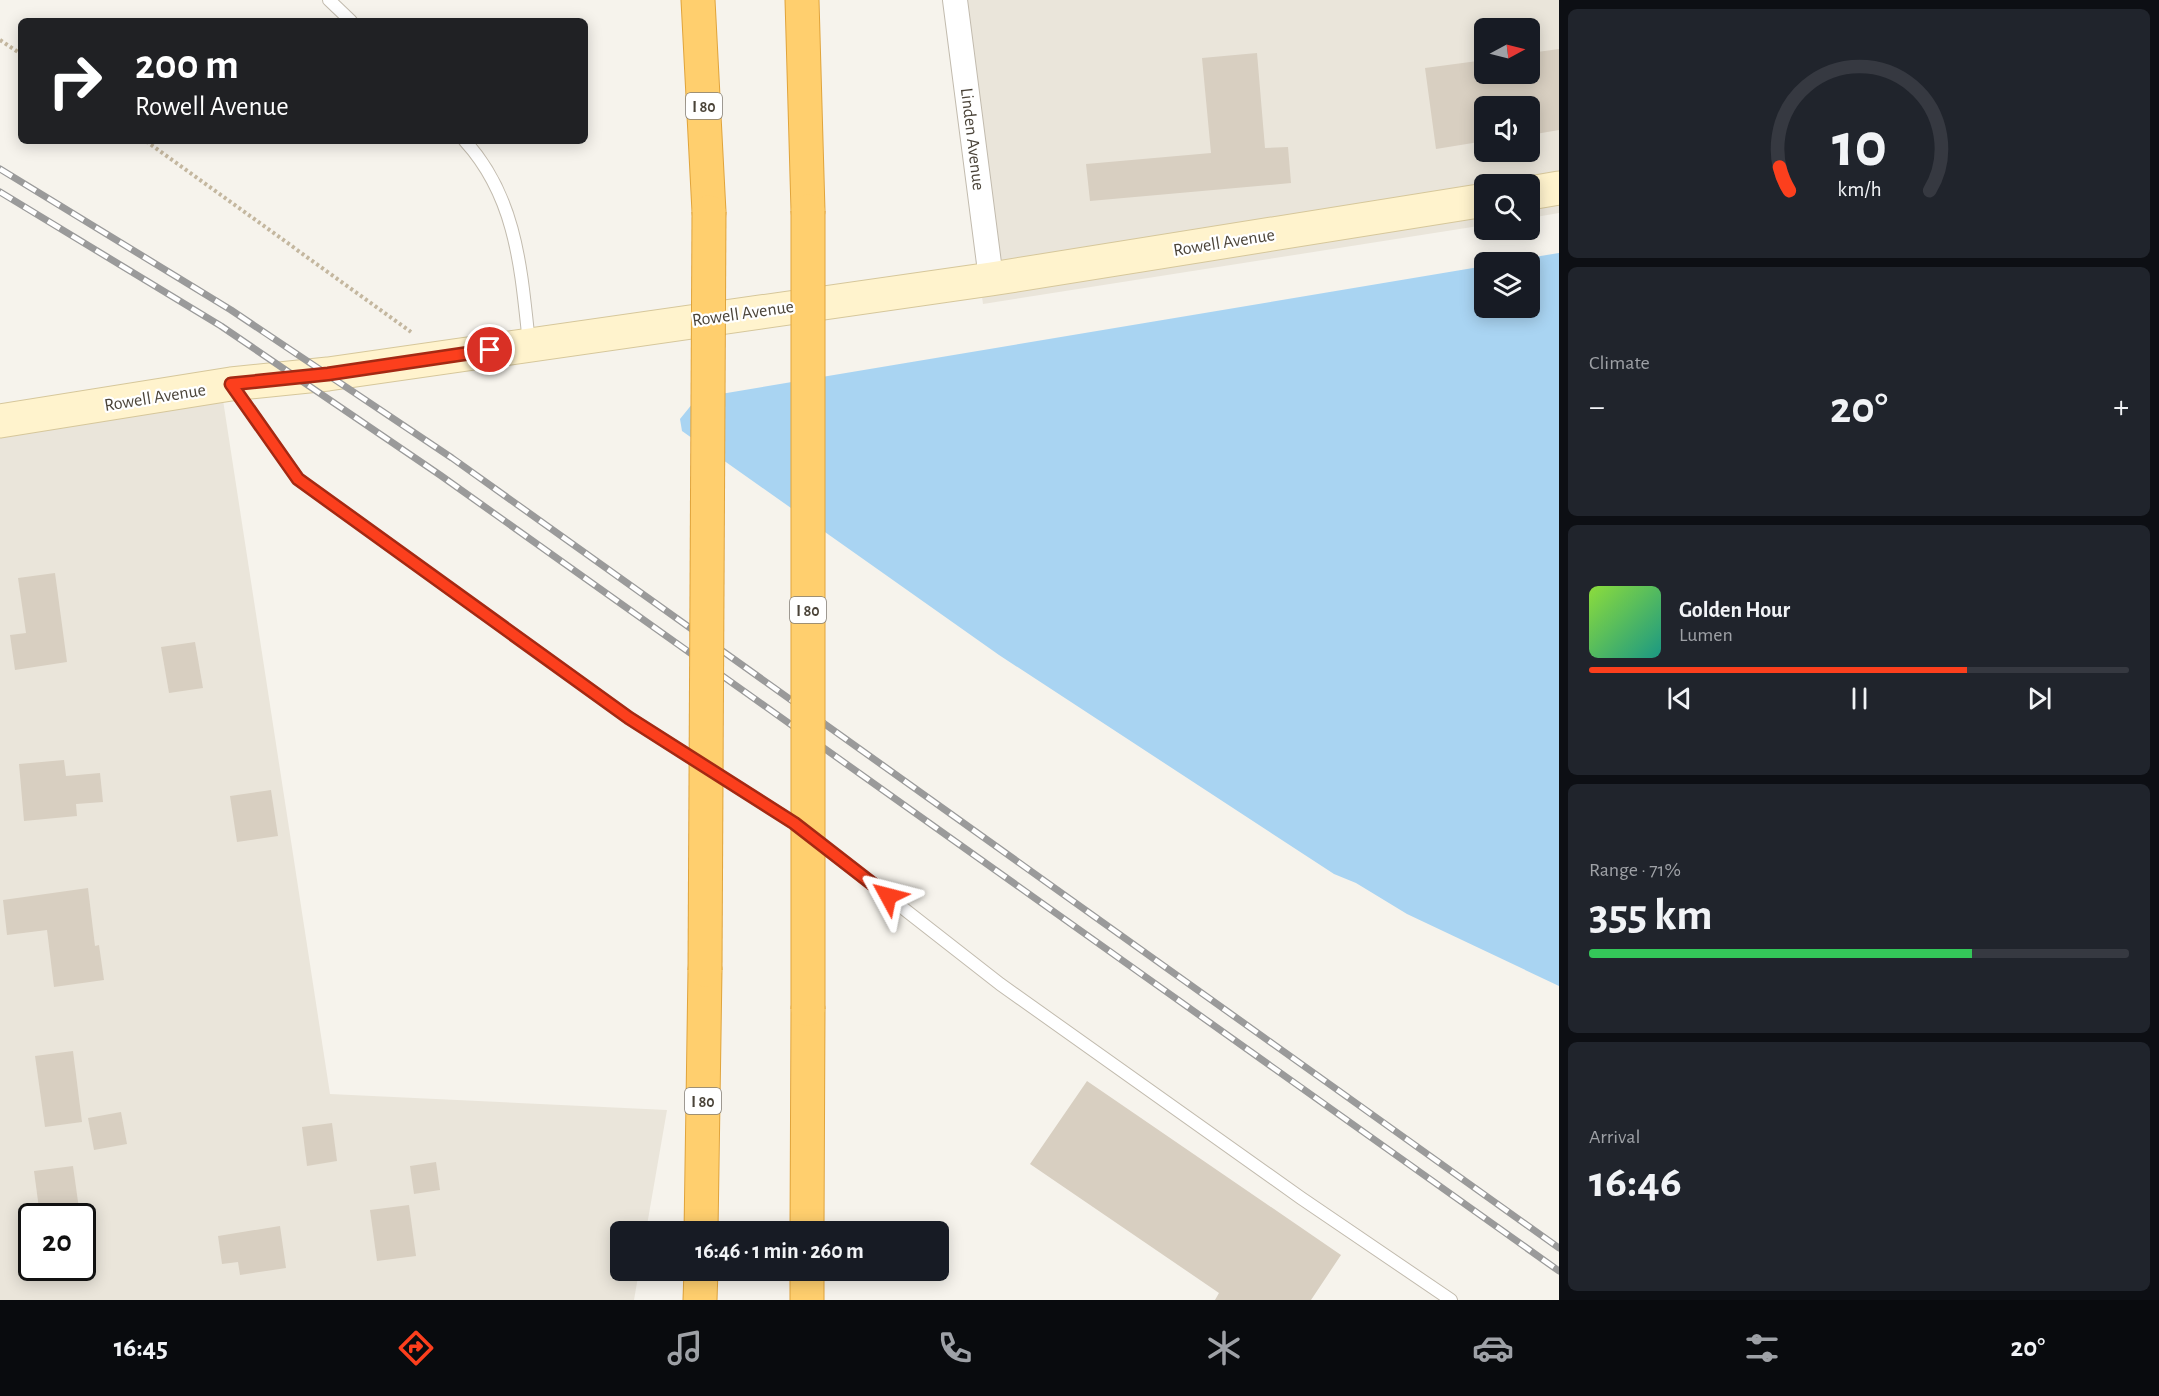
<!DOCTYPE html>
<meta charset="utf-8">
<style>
:root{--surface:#171b24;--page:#20242c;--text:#f1f3f6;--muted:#9ea1a6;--line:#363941;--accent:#fc3f1d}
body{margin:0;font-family:"Alegreya Sans",sans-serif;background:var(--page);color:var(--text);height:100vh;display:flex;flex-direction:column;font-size:22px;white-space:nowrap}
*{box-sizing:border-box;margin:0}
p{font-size:20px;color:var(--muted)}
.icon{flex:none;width:33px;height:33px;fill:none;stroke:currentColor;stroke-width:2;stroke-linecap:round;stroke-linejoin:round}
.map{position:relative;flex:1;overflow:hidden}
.details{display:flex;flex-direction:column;gap:9px;padding:9px;background:#0d0f14;width:600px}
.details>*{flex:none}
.hud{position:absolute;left:18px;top:18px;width:570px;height:126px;border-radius:9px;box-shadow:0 3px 15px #0003;background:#202124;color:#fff;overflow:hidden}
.needle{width:39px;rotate:83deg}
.buttons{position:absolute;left:1474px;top:18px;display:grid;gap:12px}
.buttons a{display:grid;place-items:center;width:66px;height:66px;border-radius:9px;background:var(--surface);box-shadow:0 3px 15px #0003;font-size:30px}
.speed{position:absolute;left:18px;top:1203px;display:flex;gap:12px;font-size:30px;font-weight:700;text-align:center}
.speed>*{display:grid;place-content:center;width:78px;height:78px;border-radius:50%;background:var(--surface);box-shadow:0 3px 15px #0003;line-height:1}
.speed .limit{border:3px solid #111;border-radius:9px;background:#fff;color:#111}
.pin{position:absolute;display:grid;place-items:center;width:51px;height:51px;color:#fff;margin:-26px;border:3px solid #fff;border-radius:50%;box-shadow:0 2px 6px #0007}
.me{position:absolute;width:66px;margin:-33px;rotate:308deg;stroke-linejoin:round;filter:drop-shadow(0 0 4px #0008)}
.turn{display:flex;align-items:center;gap:21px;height:126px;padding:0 18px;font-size:27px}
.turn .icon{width:78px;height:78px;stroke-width:2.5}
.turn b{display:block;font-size:42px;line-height:51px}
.big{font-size:45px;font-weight:600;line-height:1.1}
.details .tile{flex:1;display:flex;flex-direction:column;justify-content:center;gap:9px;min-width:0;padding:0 21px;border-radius:9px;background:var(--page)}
.details .dial{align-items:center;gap:0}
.dial svg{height:156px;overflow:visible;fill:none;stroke:var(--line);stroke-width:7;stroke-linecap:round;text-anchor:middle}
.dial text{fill:var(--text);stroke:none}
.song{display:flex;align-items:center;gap:18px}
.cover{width:72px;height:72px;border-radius:9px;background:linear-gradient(135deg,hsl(90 70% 55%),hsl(170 70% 35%))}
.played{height:6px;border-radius:3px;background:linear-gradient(90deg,var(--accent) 70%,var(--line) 70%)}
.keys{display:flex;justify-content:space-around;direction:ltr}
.heat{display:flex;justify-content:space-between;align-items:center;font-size:33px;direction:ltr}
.charge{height:9px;border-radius:4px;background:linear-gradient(90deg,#34c759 71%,var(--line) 0)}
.trip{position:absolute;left:610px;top:1221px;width:339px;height:60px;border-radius:9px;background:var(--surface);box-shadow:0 3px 15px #0003;font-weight:600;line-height:60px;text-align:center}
.tabs{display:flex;height:96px;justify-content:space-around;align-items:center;background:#090b0e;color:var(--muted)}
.tabs .icon{width:42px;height:42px}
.tabs .on{color:var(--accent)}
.tabs b{font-size:27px;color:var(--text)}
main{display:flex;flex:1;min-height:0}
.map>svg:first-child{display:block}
.residential{fill:#eae5da;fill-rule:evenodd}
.water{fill:#a9d4f2}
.building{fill:#d8cfc1}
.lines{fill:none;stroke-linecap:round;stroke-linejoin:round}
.lane-casing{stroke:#c2bbae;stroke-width:14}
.street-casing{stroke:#c2bbae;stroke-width:26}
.secondary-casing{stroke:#d6c79b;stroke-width:35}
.highway-casing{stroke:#e0a43c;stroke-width:35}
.path{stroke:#c4b79f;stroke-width:4;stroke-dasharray:3 3;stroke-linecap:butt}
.lane{stroke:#fff;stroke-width:12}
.street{stroke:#fff;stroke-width:24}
.secondary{stroke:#fff3cd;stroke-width:33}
.highway{stroke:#ffcf6e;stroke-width:33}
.rail-casing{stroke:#9a9a9a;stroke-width:7}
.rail{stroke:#fff;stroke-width:4.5;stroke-dasharray:14;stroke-linecap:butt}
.highway-bridge-casing{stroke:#e0a43c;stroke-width:35;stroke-linecap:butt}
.highway-bridge{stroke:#ffcf6e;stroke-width:33}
.route-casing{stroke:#a42913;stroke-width:15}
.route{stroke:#fc3f1d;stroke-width:10}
.labels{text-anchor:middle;stroke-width:4.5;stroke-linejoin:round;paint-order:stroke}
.shield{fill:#fff;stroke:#817c74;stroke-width:1.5}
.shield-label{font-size:16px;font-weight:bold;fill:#4b4439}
.street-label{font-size:18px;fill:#4b4439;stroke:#fff}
</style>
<main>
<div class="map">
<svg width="1559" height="1300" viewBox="0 0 1559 1300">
<rect width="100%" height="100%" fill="#f6f3ec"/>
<g class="residential">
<path d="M943 0H1559V213L1530 218V184H1485V225L983 304ZM1485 28H1530V74H1485ZM1485 106H1530V152H1485Z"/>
<path d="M223 400 330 1094 667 1110 646 1231 621 1232V1270L639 1271 634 1300H0V436ZM32 1216H82V1268H32Z"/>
</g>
<polygon class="water" points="1559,253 1559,986 1407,914 1356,883 1334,874 999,655 682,431 680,419 697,398 1485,266 1485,308 1530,308 1530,262 1503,262"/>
<g class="building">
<polygon points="1559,49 1559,130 1530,135 1530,106 1485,106 1485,141 1436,149 1425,68 1485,60 1485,74 1530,74 1530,53"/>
<polygon points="1257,53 1265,148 1288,147 1291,183 1090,201 1086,164 1211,153 1202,58"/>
<polygon points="55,573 67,662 15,670 10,635 26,633 18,578"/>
<polygon points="195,642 203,688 169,693 161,647"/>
<polygon points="64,760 66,776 100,773 103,802 76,804 77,816 24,821 19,764"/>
<polygon points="271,790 278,836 237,842 230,796"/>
<polygon points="88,888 95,946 99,945 104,980 54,987 47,930 7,935 3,900"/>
<polygon points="73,1051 82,1122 45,1127 35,1056"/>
<polygon points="1087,1081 1341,1255 1311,1300 1215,1300 1219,1293 1030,1164"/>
<polygon points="121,1112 127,1144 94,1150 88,1118"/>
<polygon points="332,1123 337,1161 307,1166 302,1127"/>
<polygon points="436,1162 440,1190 414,1194 410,1166"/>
<polygon points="73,1166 80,1216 40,1216 34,1171"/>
<polygon points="409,1205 416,1256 377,1261 370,1210"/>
<polygon points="280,1226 286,1268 240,1275 238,1262 222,1264 218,1236"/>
<polygon points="82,1244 86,1261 82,1262"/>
</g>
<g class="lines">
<defs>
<g id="lane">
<polyline points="329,0 351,21"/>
<path d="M465 141C517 198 521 270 529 343"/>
<polyline points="234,388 298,479 629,718 794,823 1000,984 1301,1198 1451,1300"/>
</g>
<polyline id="street" points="955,0 991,279"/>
<g id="secondary">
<polyline points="1530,193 1559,188"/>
<polyline points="0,421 231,384 328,374 991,279 1485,200"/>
</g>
<g id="highway">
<polyline points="698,0 709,212"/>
<polyline points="802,0 808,211"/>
<polyline points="701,1232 705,970"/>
<polyline points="807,1232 808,1009"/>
<polyline points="700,1300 701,1270"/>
<polyline points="807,1300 807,1270"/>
</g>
</defs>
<use href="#lane" class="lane-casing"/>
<use href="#street" class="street-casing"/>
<use href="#secondary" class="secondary-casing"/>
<use href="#highway" class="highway-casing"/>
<g class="path">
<polyline points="0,40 21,54"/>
<polyline points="146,141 411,332"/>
</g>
<use href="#lane" class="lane"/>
<use href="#street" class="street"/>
<use href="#secondary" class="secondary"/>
<use href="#highway" class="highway"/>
<defs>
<g id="rail">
<polyline points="0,169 231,310 452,458 1559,1248"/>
<polyline points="0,192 221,326 440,475 1559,1271"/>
</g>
</defs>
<use href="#rail" class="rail-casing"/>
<use href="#rail" class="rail"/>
<defs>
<g id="highway-bridge">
<polyline points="808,211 808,1009"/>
<polyline points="705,970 709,212"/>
</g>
</defs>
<use href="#highway-bridge" class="highway-bridge-casing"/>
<use href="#highway-bridge" class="highway-bridge"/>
</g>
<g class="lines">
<defs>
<polyline id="route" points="490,350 328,374 231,384 298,479 629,718 794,823 888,896"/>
</defs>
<use href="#route" class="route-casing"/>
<use href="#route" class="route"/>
</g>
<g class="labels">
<g class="shield">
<rect x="686" y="93" width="36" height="26" rx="4.5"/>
<rect x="790" y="597" width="36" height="26" rx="4.5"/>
<rect x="685" y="1088" width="36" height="26" rx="4.5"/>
</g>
<g class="shield-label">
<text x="704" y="112">I 80</text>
<text x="808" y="616">I 80</text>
<text x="703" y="1107">I 80</text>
</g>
<g class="street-label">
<text transform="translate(973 139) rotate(83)" y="6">Linden Avenue</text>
<text transform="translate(1224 242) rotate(-9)" y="6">Rowell Avenue</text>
<text transform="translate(743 313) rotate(-8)" y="6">Rowell Avenue</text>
<text transform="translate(155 397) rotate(-9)" y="6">Rowell Avenue</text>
</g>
</g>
</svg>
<div class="buttons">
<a><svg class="needle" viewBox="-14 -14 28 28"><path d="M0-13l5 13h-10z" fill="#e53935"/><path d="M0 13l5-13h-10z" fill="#9ea1a6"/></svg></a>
<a><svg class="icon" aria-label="sound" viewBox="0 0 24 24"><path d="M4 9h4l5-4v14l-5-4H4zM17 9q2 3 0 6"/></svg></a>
<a><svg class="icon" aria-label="search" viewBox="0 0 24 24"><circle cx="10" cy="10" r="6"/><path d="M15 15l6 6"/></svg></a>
<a><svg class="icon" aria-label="layers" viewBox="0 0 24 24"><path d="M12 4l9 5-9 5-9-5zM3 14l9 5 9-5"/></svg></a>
</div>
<div class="speed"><div class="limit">20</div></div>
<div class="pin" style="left:490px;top:350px;background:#d93025"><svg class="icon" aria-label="arrive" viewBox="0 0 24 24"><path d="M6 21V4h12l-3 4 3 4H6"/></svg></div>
<svg class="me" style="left:888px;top:896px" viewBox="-20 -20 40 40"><path d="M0-17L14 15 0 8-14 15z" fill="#fc3f1d" stroke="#fff" stroke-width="4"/></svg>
<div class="trip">16:46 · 1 min · 260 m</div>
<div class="hud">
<div class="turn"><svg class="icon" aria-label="right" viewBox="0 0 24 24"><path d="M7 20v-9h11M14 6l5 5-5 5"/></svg><div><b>200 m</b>Rowell Avenue</div></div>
</div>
</div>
<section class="details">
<div class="tile dial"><svg viewBox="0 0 100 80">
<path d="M14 69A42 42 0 1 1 86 69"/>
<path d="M14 69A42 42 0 0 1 9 57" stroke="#fc3f1d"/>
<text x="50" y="56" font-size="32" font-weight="700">10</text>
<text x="50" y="72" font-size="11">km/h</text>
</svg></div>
<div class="tile"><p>Climate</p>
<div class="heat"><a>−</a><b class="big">20°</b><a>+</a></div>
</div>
<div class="tile">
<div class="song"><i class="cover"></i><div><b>Golden Hour</b><p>Lumen</p></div></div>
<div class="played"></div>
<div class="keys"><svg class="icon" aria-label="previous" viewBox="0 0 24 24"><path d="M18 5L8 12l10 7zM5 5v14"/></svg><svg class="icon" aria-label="pause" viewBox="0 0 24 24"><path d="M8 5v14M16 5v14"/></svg><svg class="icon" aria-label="next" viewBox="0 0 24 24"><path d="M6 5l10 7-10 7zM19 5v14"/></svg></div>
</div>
<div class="tile"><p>Range · 71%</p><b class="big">355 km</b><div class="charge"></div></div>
<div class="tile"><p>Arrival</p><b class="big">16:46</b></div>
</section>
</main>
<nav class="tabs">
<b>16:45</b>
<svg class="icon on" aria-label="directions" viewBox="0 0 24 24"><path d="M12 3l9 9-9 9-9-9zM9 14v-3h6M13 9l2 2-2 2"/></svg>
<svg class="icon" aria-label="music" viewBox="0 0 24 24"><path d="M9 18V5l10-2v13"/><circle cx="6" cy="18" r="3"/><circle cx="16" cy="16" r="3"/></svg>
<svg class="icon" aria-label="phone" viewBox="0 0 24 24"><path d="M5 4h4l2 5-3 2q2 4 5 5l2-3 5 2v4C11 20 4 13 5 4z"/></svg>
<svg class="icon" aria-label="climate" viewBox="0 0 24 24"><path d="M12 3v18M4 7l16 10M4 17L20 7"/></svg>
<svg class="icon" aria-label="car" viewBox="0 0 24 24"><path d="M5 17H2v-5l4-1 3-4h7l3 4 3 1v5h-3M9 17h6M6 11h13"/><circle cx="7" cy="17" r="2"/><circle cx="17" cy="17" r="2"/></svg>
<svg class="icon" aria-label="filters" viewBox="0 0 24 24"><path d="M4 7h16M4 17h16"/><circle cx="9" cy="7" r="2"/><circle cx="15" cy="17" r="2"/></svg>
<b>20°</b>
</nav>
